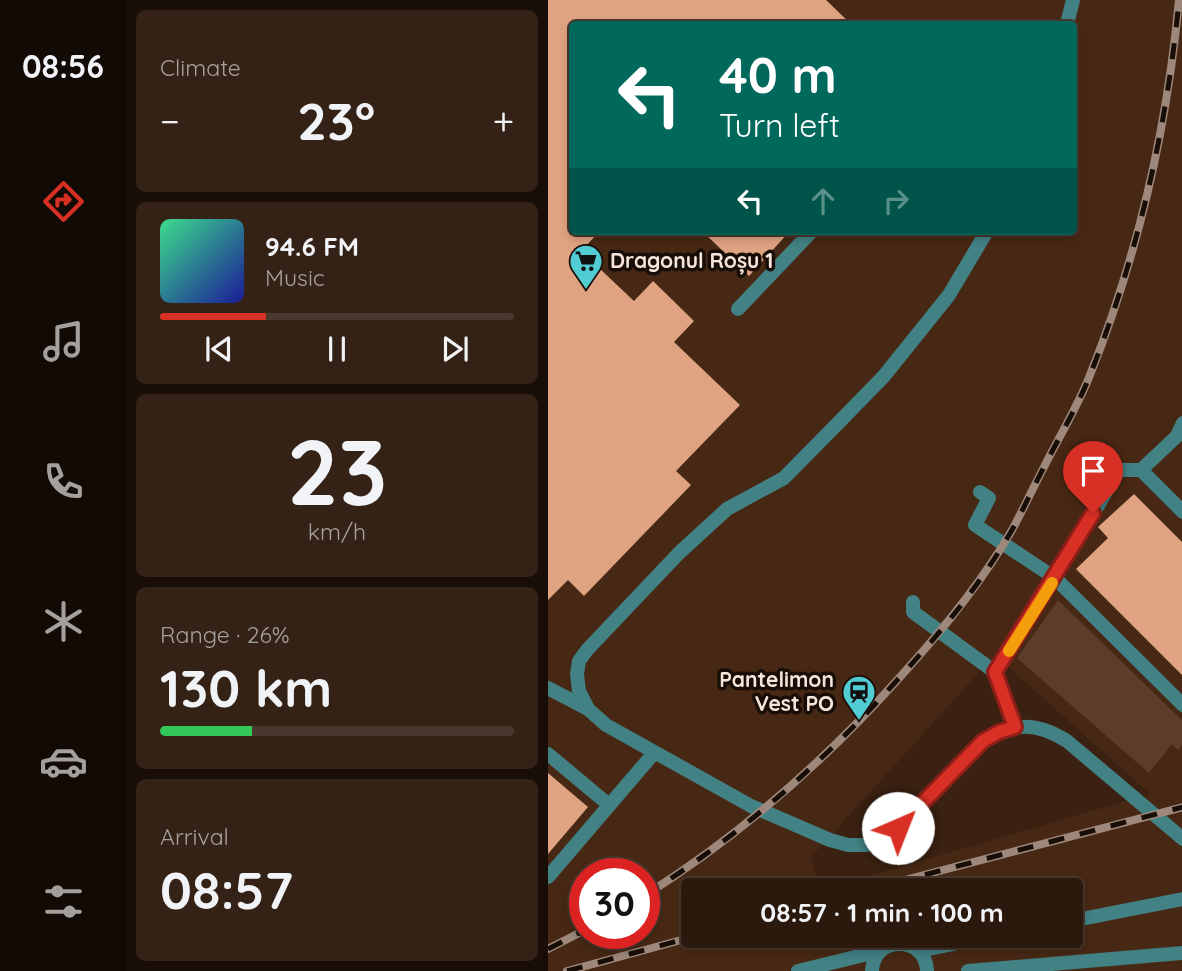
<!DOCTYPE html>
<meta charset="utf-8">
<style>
:root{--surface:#2c190d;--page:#342216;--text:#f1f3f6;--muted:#a6a09d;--line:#48382e;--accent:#d93025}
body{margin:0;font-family:Quicksand,sans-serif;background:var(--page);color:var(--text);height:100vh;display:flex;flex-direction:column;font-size:26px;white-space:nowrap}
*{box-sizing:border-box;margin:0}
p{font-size:23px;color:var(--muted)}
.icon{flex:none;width:38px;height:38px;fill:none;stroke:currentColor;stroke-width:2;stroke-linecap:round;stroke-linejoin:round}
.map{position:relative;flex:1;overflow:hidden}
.panel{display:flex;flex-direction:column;gap:10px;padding:10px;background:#180e07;width:422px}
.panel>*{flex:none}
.guide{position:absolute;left:21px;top:21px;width:508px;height:214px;border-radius:7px;box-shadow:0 4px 10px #0003,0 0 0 2px var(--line);background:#00695c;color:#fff;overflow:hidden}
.speed{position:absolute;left:21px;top:858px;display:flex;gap:14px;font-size:35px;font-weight:700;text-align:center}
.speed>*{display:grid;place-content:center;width:91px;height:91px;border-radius:50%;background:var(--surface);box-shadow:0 4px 10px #0003,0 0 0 2px var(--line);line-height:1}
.speed .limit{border:10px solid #d22;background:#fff;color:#111}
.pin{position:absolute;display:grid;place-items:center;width:60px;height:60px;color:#fff;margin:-72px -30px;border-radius:50% 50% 50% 0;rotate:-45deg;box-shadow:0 0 7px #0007}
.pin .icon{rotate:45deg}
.me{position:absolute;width:77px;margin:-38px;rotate:44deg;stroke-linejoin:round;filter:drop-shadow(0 0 5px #0008)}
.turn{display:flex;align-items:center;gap:24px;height:147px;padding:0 35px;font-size:32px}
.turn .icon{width:91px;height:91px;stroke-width:2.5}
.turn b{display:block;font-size:49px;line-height:60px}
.lanes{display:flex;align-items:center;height:66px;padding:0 35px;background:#0003;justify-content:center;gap:35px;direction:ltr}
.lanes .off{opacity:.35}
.big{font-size:52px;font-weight:700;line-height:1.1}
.panel .card{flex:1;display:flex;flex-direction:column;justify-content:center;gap:10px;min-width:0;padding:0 24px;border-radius:10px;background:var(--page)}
.panel .dial{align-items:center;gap:0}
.dial b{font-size:91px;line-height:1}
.song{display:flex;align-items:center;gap:21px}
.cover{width:84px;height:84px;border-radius:10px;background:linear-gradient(135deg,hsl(150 70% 55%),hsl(240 70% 35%))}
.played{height:7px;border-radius:4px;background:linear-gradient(90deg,var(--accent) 30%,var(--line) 30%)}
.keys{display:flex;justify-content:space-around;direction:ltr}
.heat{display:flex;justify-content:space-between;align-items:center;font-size:38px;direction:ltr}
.charge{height:10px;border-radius:5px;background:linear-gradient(90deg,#34c759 26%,var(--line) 0)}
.trip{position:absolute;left:133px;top:878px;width:402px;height:70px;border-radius:7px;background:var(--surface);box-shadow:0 4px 10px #0003,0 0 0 2px var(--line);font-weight:700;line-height:70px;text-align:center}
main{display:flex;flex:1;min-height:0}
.dock{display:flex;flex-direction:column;width:126px;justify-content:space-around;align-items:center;background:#120a05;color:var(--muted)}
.dock .icon{width:49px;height:49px}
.dock .selected{color:var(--accent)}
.dock b{font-size:32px;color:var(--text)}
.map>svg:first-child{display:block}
.built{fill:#472814;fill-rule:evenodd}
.green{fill:#5c3c2a}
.building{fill:#dfa381}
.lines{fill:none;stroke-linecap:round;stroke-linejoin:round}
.service{stroke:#428184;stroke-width:14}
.pedestrian{stroke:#428184;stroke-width:14}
.minor{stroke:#428184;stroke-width:14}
.tertiary{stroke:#428184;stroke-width:14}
.rail-casing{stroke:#9e887c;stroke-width:8}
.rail{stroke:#190e07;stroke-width:5;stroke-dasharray:16;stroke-linecap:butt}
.route-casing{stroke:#8d1f18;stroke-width:18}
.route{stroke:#d93025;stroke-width:12}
.slow{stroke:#f59e0b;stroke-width:12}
.labels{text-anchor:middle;stroke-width:7;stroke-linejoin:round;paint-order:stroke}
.poi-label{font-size:21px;font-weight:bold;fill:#f7e5db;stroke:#190e07;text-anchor:start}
</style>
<main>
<nav class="dock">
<b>08:56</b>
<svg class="icon selected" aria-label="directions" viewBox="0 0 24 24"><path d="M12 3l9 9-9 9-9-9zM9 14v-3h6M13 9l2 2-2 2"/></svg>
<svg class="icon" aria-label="music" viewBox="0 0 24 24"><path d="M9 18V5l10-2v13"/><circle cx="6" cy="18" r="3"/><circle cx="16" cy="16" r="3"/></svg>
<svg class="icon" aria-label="phone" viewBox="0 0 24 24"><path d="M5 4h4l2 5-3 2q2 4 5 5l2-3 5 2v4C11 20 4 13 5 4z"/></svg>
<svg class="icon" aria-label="climate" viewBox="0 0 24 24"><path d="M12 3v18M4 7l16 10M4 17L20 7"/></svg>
<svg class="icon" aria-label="car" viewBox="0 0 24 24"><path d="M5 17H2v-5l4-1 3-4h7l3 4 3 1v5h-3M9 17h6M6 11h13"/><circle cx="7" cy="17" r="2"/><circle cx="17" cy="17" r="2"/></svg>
<svg class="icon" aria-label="filters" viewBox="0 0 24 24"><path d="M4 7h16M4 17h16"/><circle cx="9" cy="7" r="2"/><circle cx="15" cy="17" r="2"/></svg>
</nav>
<section class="panel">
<div class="card"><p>Climate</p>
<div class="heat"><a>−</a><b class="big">23°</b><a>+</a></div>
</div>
<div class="card">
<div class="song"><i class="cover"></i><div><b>94.6 FM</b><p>Music</p></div></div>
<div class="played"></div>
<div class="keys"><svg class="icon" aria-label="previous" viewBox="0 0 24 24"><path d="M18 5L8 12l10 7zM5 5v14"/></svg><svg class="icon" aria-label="pause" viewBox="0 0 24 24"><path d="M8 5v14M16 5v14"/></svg><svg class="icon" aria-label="next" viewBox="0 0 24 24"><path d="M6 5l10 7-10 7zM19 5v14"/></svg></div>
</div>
<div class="card dial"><b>23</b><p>km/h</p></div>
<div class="card"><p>Range · 26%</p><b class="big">130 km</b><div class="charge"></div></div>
<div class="card"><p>Arrival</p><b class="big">08:57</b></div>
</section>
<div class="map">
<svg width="635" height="971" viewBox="0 0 635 971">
<rect width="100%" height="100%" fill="#3a2111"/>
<path class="built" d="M0 0H634V971H0ZM24 24H525V231H24ZM447 655 602 794 272 890 263 857ZM37 873H96V933H37ZM145 891H523V936H145Z"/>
<polygon class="green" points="510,600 634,720 634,745 630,750 624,744 601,773 469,658"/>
<g class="building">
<polygon points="0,0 278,0 303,24 24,24 24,231 52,231 33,251 86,301 105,281 146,321 126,342 192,405 128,471 143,485 36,596 20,580 0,600"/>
<polygon points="154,231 242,231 201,276"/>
<polygon points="586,494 635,543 635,676 528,569 560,538 550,527"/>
<polygon points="0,773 40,807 0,854"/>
</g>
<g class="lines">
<g class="service">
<polyline points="190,309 264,231"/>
<polyline points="593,470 635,512"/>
<polyline points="507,578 635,705"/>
<polyline points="0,688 40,709"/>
<polyline points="467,727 447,672 507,578 571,470 593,470 629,436 635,423"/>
<polyline points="0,754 61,805"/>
<polyline points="0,877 106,753"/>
</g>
<g class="pedestrian">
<polyline points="432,492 441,498 427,525 507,578"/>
<polyline points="365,602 365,612 447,672"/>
</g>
<g class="minor">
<polyline points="519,24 525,0"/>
<path d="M439 231 401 295 336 376 298 415 236 478 179 509 131 553 39 650 31 661 29 674 31 691 40 709 58 725 203 806 282 840 300 845H318L334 840 350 828 435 742C466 722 488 722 519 741L635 839"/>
<polyline points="523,921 635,899"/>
<polyline points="371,951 445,936"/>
<polyline points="420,971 635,953"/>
</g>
<g class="tertiary">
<polyline points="250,971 332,951"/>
<path d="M324 971C325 935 378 935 379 971"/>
</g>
<defs>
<g id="rail">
<polyline points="315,891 635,807"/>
<path d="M96 896C193 835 276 762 352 677 393 632 433 584 464 530 475 510 485 488 496 467 511 437 530 406 542 375 590 255 619 128 631 0"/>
<polyline points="0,949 37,930"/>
<polyline points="19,971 148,936"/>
</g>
</defs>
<use href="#rail" class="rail-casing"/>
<use href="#rail" class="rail"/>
</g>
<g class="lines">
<defs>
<polyline id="route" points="350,828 435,741 451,732 467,727 447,672 545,513"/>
</defs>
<use href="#route" class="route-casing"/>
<use href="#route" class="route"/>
<polyline class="slow" points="461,651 504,583"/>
</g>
<defs>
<symbol id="supermarket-pin" viewBox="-11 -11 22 30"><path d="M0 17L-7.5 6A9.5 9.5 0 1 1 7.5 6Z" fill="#51ccd2" stroke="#190e07"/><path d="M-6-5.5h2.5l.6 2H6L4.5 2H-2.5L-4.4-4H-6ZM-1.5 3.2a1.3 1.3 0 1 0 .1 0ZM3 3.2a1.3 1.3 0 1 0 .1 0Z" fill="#111"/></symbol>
<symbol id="station-pin" viewBox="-11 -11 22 30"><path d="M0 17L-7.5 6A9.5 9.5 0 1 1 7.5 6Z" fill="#51ccd2" stroke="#190e07"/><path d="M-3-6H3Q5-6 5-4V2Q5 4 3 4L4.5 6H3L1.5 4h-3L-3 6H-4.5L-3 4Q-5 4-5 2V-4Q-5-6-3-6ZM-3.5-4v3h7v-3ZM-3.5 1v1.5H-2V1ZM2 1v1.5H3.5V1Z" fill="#111"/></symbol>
</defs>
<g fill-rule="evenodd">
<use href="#supermarket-pin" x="19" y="242" width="38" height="52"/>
<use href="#station-pin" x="292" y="673" width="38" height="52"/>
</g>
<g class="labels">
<g class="poi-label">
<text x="62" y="268">Dragonul Roșu 1</text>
<text x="286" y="687" text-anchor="end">Pantelimon<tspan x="286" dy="24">Vest PO</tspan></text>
</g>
</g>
</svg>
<div class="speed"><div class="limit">30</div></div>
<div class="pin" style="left:545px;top:513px;background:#d93025"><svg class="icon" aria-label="arrive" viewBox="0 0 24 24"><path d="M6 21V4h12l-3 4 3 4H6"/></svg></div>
<svg class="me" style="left:350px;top:828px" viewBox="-20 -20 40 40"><circle r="19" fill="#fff"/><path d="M0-13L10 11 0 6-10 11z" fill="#d93025"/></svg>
<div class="trip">08:57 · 1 min · 100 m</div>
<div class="guide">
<div class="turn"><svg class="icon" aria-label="left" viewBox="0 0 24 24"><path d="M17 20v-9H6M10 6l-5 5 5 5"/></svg><div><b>40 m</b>Turn left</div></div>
<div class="lanes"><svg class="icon" aria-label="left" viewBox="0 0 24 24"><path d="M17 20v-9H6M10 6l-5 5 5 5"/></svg><svg class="icon off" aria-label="ahead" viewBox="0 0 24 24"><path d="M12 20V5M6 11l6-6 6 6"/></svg><svg class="icon off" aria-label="right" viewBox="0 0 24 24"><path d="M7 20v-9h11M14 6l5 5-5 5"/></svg></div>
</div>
</div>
</main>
